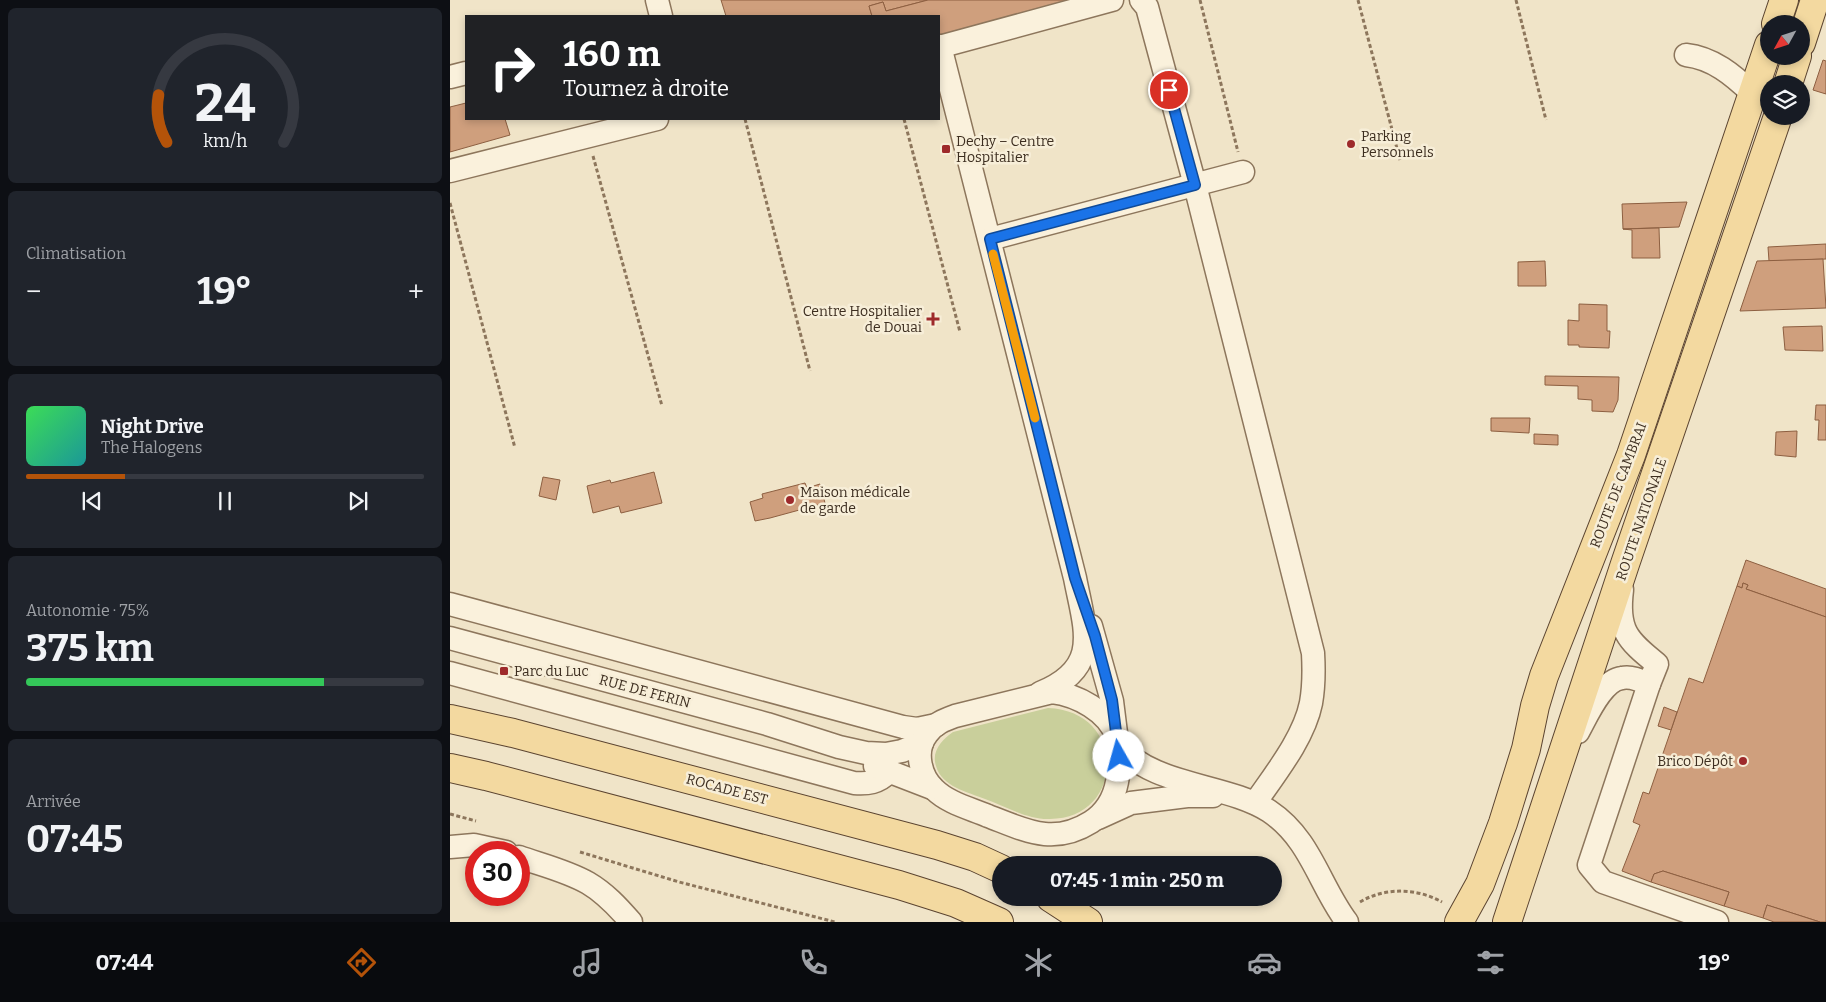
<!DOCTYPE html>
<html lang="fr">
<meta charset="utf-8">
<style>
:root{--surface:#171b24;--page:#20242c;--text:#f1f3f6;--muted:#9ea1a6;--line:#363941;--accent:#b45309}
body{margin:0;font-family:Bitter,serif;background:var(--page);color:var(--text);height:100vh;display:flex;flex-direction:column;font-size:19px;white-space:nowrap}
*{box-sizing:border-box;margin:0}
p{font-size:16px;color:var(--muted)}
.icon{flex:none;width:28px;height:28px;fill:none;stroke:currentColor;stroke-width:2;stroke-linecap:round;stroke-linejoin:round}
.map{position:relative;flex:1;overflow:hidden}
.side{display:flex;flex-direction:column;gap:8px;padding:8px;background:#0d0f14;width:450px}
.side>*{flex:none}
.banner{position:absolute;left:15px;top:15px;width:475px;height:105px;border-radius:0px;box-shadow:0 2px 8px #0003;background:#202124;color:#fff;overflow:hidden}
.needle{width:32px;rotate:230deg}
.fabs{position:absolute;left:1310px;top:15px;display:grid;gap:10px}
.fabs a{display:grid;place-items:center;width:50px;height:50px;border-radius:50%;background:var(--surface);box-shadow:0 2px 8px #0003;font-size:25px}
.speed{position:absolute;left:15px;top:841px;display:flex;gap:10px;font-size:25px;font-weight:700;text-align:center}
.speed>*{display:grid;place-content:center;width:65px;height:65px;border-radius:50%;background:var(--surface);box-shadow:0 2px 8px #0003;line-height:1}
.speed .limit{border:8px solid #d22;background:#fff;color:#111}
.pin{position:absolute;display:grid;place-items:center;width:42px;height:42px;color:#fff;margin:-21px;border:2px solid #fff;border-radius:50%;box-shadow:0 1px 5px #0007}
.me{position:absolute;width:55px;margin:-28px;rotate:353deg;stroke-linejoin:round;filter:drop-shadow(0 0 4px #0008)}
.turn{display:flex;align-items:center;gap:18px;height:105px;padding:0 15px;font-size:22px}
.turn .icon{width:65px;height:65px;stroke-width:2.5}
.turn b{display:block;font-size:35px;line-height:42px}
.big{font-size:38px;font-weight:700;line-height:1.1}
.side .widget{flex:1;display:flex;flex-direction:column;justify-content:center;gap:8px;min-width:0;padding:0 18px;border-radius:8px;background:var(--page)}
.side .dial{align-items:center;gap:0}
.dial svg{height:130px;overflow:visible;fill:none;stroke:var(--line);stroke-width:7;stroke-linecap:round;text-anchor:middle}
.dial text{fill:var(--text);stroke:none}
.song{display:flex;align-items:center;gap:15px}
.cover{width:60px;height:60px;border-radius:8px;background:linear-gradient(135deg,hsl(130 70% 55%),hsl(180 70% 35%))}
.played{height:5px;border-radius:2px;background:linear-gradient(90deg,var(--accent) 25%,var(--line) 25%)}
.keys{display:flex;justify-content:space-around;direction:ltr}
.heat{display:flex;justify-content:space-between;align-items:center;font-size:28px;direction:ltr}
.charge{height:8px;border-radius:4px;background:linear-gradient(90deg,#34c759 75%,var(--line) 0)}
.trip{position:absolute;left:542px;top:856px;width:290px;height:50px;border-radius:25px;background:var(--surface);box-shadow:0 2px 8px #0003;font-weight:700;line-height:50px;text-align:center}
.tab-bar{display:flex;height:80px;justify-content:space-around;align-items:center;background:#090b0e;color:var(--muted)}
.tab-bar .icon{width:35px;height:35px}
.tab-bar .current{color:var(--accent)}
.tab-bar b{font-size:22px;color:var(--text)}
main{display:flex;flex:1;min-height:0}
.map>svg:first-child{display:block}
.green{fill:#c9cf9b}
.building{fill:#cf9f7d;stroke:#8d5f41}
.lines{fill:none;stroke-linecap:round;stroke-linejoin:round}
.minor-casing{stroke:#8d765c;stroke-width:25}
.major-casing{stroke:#5b4430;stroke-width:30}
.path{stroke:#8d765c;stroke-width:3;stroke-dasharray:4 2.5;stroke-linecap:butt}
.minor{stroke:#faf1dc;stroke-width:22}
.major{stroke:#f3d9a0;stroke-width:28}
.route-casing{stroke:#114b97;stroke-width:12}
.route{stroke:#1a73e8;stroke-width:9}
.slow{stroke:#f59e0b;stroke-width:9}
.poi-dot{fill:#9e2a2b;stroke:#f7eed8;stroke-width:2}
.labels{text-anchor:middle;stroke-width:5;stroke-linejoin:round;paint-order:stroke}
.poi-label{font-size:14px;fill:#3d2e20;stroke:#f7eed8;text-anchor:start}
.street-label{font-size:14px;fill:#3d2e20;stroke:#f7eed8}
</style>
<main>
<section class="side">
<div class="widget dial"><svg viewBox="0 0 100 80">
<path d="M14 69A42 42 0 1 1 86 69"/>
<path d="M14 69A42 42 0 0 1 9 40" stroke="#b45309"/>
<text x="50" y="56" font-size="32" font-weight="700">24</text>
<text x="50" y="72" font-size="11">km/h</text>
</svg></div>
<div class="widget"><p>Climatisation</p>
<div class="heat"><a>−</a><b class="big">19°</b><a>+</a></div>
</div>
<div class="widget">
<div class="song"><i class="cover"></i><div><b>Night Drive</b><p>The Halogens</p></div></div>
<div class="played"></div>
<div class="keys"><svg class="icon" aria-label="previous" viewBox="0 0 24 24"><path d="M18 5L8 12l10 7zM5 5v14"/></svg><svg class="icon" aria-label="pause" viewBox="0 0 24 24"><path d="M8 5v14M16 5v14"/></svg><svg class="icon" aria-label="next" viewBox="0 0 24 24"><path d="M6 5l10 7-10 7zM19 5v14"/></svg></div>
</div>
<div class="widget"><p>Autonomie · 75%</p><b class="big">375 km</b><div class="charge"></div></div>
<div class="widget"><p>Arrivée</p><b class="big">07:45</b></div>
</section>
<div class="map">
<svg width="1376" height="922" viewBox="0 0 1376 922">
<rect width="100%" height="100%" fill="#f0e4c8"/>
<path class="green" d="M598 708C678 711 675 819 600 819 578 820 555 806 535 799 518 792 492 787 486 766 481 751 492 740 503 732Z"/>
<g class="building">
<polygon points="271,0 478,0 436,11 433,2 419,6 422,16 276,16"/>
<polygon points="478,0 630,0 489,38 489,16 422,16 419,6 433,2 436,11"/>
<polygon points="1373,60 1376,61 1376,94 1363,90"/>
<polygon points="16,103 16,119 55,119 60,135 0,152 0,107"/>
<polygon points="1237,202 1229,227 1173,229 1172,204"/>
<polygon points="1209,228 1210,258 1182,258 1182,230 1173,229"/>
<polygon points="1376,244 1376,259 1319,261 1318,247"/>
<polygon points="1373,259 1376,308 1290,311 1307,261"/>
<polygon points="1095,261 1096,286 1068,286 1068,262"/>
<polygon points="1129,304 1157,305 1157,331 1160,331 1159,348 1129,347 1129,345 1118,345 1118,320 1129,321"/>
<polygon points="1372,326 1373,351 1335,350 1333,327"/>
<polygon points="1095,376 1169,377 1168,400 1163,412 1142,411 1142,400 1128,399 1128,386 1095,385"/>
<polygon points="1366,405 1376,405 1376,440 1368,440 1369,420 1365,420"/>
<polygon points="1041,418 1080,418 1079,433 1041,431"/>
<polygon points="1347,431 1346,457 1325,455 1326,432"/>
<polygon points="1084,434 1108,435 1108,445 1084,444"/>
<polygon points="204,472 212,503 171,513 169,506 143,513 137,486 160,480 161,483"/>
<polygon points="93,477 110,480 106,500 89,496"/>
<polygon points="355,483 357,488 370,484 375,503 320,518 305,521 300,502 313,498 312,494"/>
<polygon points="1296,560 1376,589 1376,617 1296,589 1298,585 1293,583 1292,588 1287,586"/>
<polygon points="1293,583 1298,585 1296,589 1376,617 1376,922 1370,922 1317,905 1313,918 1274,906 1279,892 1213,871 1204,874 1201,882 1172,871 1190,825 1183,822 1193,792 1199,794 1239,678 1253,683 1287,586 1292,588"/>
<polygon points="1214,707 1227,712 1221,730 1208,726"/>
<polygon points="1213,871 1279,892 1274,906 1201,882 1204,874"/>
<polygon points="1317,905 1370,922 1324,922 1313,918"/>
</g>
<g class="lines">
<defs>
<g id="minor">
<polyline points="207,0 211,16"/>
<path d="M691 0 697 7 745 185 863 653C864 670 864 686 861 703 854 738 825 774 805 803"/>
<path d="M490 46 625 578C635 630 652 668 590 693"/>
<polyline points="489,47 662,0"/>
<path d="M1236 55C1263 58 1283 75 1302 93"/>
<polyline points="0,77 16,73"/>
<polyline points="0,171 207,119"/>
<polyline points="540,239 793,172"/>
<polyline points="0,604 453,727 467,729 486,725"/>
<polyline points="641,626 662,701 666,733"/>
<polyline points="0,638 317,724 389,747 416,753 436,754 452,751 472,743"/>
<path d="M0 673 404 783C418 784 428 783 439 772"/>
<polyline points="1199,684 1139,865 1153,882 1267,922"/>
<path d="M602 692C627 695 658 711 667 737 671 751 670 768 667 782 664 798 655 813 641 822 603 846 575 830 538 816 519 808 498 803 484 789 470 776 464 750 477 734 484 724 494 720 505 716Z"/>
<path d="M1128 732C1137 716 1152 680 1172 678 1181 676 1190 680 1199 684L1207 664C1177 640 1167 630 1172 590"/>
<path d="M668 744C702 787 775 783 819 811 861 839 869 885 897 922"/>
<polyline points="425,766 482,788"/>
<polyline points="648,818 681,803 737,796 763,796"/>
<polyline points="0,847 24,845 56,852"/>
<path d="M69 857C92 865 117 871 138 883 155 893 168 907 181 922"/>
</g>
<g id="major">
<polyline points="1326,24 1334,0"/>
<polyline points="1351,43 1365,0"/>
<polyline points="1338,84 1347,56"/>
<polyline points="0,719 63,733 487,845 525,857 551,869"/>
<polyline points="0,768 36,776 449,885 506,903 549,922"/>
<polyline points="601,898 638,922"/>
<polyline points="1009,922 1030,884 1053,823 1076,749 1085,706 1094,676 1181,455 1319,45"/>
<polyline points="1057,922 1175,564 1328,116"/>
</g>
</defs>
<use href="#minor" class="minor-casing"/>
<use href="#major" class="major-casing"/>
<g class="path">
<polyline points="750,0 788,152"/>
<polyline points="908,0 950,160"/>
<polyline points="1066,0 1096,120"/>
<polyline points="295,119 360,371"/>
<polyline points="454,119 510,332"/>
<polyline points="143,156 212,406"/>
<polyline points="0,203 65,448"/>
<polyline points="0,814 26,821"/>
<polyline points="130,852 229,882 385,922"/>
<path d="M910 902C935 887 967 888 992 902"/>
</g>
<use href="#minor" class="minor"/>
<use href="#major" class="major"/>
</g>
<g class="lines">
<defs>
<polyline id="route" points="669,756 662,700 645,636 625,578 540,239 745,185 719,90"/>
</defs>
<use href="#route" class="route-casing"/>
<use href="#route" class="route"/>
<polyline class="slow" points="543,254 585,418"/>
</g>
<g class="poi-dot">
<circle cx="901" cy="144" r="5"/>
<rect x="491" y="144" width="10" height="10" rx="2.5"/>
<path d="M480.5 311.5h5v5h5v5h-5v5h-5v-5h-5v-5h5z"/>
<circle cx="340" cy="500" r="5"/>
<rect x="49" y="666" width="10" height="10" rx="2.5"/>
<circle cx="1293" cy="761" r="5"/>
</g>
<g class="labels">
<g class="poi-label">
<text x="911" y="141">Parking<tspan x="911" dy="16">Personnels</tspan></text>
<text x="506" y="146">Dechy – Centre<tspan x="506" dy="16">Hospitalier</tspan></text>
<text x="472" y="316" text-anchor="end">Centre Hospitalier<tspan x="472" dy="16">de Douai</tspan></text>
<text x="350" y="497">Maison médicale<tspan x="350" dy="16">de garde</tspan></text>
<text x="64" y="676">Parc du Luc</text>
<text x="1283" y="766" text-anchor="end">Brico Dépôt</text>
</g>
<g class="street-label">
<text transform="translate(1168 485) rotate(-69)" y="5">ROUTE DE CAMBRAI</text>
<text transform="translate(1191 519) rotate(-71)" y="5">ROUTE NATIONALE</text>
<text transform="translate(195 691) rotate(15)" y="5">RUE DE FERIN</text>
<text transform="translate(277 789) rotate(15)" y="5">ROCADE EST</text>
</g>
</g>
</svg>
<div class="fabs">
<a><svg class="needle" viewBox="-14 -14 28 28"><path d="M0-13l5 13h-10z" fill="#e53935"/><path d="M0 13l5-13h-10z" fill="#9ea1a6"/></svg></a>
<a><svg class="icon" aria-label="layers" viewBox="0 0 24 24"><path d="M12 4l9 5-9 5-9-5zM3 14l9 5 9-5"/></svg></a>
</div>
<div class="speed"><div class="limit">30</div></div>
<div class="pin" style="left:719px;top:90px;background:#d93025"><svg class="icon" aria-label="arrive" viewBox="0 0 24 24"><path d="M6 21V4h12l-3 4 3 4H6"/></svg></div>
<svg class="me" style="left:669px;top:756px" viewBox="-20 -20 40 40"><circle r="19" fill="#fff"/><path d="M0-13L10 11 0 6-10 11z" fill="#1a73e8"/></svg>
<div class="trip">07:45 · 1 min · 250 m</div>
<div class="banner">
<div class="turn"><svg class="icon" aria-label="right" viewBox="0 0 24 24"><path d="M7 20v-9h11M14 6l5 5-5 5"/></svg><div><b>160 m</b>Tournez à droite</div></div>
</div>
</div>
</main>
<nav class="tab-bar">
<b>07:44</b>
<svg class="icon current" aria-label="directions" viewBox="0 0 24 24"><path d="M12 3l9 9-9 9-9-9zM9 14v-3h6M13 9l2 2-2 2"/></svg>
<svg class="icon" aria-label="music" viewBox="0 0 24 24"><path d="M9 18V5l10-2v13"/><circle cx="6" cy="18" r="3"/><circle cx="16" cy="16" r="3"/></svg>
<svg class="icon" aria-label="phone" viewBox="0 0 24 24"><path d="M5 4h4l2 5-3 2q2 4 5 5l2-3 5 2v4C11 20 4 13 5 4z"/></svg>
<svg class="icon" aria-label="climate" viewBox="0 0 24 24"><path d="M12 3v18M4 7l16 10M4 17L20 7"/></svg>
<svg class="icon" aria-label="car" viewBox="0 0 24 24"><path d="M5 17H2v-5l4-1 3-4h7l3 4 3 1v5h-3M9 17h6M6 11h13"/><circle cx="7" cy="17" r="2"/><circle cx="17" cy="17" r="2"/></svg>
<svg class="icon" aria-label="filters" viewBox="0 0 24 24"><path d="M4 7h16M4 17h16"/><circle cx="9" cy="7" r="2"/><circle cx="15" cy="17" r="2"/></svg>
<b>19°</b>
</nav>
